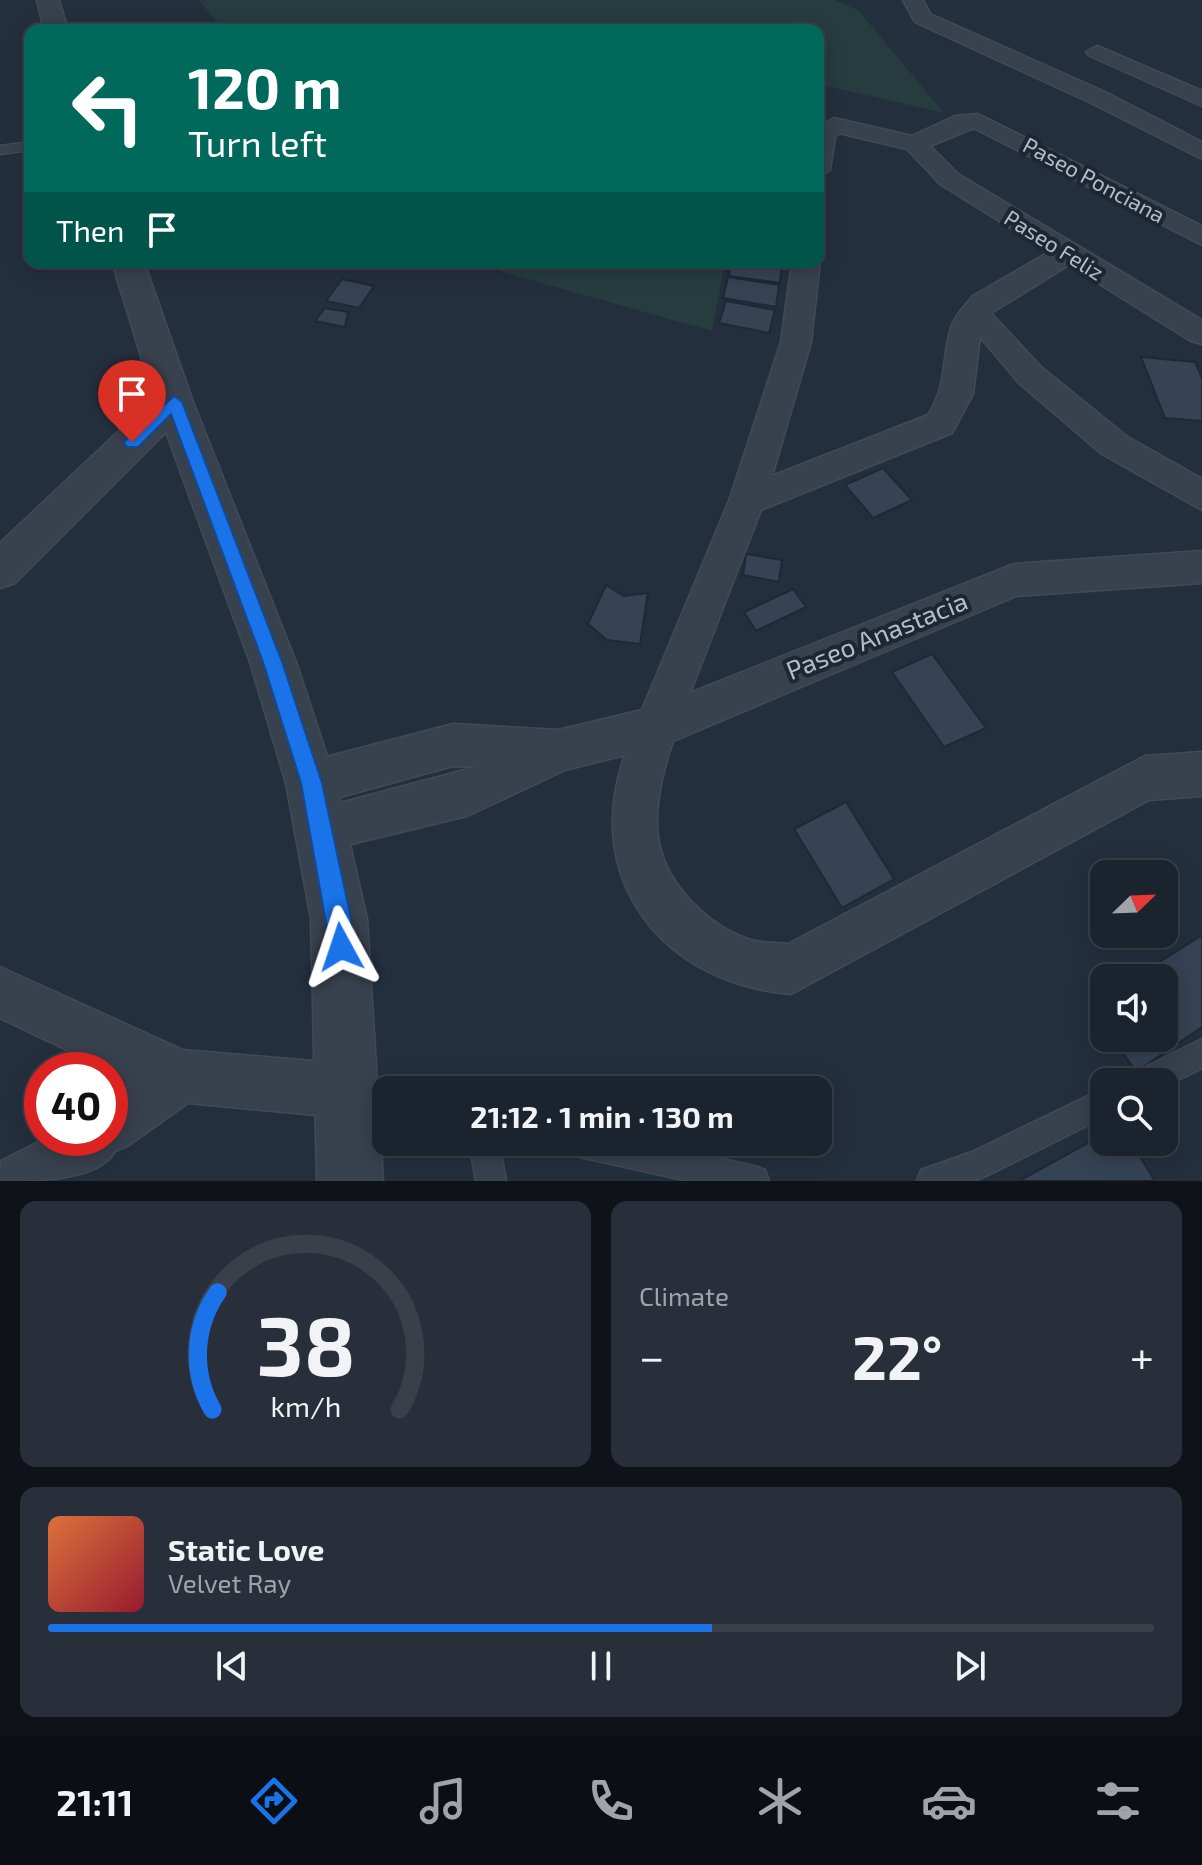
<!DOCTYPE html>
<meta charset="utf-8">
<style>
:root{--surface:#1b232e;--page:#282f3a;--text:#f1f3f6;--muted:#a0a4aa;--line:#39404a;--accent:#1a73e8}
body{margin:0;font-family:"Exo 2",sans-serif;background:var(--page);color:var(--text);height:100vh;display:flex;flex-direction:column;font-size:30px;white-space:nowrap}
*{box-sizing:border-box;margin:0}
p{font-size:26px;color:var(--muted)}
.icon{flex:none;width:44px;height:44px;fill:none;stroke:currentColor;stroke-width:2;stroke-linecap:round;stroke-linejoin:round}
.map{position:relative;height:1181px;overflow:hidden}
.side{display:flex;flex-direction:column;gap:20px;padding:20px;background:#0f1319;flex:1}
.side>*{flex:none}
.top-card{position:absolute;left:24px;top:24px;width:800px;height:244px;border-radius:16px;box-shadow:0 4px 20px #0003,0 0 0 2px var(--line);background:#00695c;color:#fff;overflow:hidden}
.needle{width:52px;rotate:67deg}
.fabs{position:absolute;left:1090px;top:860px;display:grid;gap:16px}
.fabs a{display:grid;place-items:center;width:88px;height:88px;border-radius:16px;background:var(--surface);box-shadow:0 4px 20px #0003,0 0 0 2px var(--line);font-size:40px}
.speed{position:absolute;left:24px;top:1052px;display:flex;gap:16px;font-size:40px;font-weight:700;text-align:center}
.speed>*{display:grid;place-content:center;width:104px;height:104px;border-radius:50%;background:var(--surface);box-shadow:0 4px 20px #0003,0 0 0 2px var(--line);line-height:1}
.speed .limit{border:12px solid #d22;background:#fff;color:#111}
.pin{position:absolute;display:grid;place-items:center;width:68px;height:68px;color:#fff;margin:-82px -34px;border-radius:50% 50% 50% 0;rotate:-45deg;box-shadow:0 0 8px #0007}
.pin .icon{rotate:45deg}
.me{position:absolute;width:88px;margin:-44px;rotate:355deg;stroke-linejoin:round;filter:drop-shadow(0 0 6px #0008)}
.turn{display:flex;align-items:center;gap:28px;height:168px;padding:0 32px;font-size:36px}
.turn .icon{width:104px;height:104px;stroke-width:2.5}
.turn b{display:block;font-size:56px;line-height:68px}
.then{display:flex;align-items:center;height:76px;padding:0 32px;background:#0003;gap:16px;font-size:30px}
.big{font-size:60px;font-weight:700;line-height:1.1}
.side .widget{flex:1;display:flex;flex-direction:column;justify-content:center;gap:12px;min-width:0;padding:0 28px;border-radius:16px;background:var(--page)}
.side .dial{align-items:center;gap:0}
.dial svg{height:208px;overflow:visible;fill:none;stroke:var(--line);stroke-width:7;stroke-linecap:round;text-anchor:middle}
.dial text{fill:var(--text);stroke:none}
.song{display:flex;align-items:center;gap:24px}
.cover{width:96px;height:96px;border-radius:12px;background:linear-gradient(135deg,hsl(20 70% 55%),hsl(350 70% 35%))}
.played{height:8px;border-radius:4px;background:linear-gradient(90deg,var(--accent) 60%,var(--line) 60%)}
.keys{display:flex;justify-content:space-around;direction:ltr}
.heat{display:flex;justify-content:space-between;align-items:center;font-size:44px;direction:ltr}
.side .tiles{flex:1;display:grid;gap:20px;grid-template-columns:1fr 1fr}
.widget:last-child{grid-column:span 2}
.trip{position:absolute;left:372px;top:1076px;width:460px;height:80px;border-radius:16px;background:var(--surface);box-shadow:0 4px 20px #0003,0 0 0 2px var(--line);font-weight:700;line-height:80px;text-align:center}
.tab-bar{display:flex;height:128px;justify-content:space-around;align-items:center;background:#0b0e12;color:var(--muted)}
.tab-bar .icon{width:56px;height:56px}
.tab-bar .active{color:var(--accent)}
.tab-bar b{font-size:36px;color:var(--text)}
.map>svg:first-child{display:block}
.green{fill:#263c3f}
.building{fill:#364354;stroke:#1f2835;stroke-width:2}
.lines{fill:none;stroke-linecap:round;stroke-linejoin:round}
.service-casing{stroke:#414a57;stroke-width:3}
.minor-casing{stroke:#414a57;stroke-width:3}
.tertiary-casing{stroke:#414a57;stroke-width:3}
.service{fill:#38414e;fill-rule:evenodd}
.minor{fill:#38414e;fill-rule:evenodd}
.tertiary{fill:#38414e;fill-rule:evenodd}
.route{fill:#1a73e8;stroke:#114b97;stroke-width:2}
.labels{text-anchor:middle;stroke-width:8;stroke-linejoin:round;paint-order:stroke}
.far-street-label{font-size:22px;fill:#b4bcc9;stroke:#1d2633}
.street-label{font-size:26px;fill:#b4bcc9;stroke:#1d2633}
</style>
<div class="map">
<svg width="1202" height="1181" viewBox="0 0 1202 1181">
<rect width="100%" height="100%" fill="#242f3e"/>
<g class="green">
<polygon points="198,0 835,0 859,11 944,113 818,84 818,30 225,30"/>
<polygon points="467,262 725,262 712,331"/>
</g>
<g class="building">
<polygon points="731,262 782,262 780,283 729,276"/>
<polygon points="728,277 779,285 776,307 723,298"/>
<polygon points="342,279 374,286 359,308 326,301"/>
<polygon points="726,301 775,310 769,333 719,323"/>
<polygon points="325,308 348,312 345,327 315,321"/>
<polygon points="1141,357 1195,362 1202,378 1202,421 1165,418"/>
<polygon points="883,468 912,500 873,518 845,485"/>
<polygon points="746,554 782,560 779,582 743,575"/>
<polygon points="606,585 624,596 648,593 640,644 607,640 588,624"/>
<polygon points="793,589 806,607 756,631 744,612"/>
<polygon points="932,654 986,728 944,747 892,672"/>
<polygon points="846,802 894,879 842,908 794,829"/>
<polygon points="1202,935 1202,1027 1136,1072 1113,1038 1164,1038 1164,978 1134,978"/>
<polygon points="1104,997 1104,1026 1090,1006"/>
<polygon points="1104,1134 1104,1142 1131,1142 1155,1181 1019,1181"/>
</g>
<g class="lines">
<defs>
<g id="service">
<polygon points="30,142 30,150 0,154 0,146"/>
<polygon points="1202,1039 1202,1068 1164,1087 1164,1082 1131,1082 1135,1072"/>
<polygon points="352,1078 396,1089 386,1090 386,1113 342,1102 338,1092 342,1082"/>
<polygon points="1104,1088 1104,1117 988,1175 974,1181 917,1181 921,1170 972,1152"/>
<polygon points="469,1142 499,1142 506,1181 476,1181"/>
<polygon points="565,1142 645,1142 754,1166 765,1170 769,1181 688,1181 580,1157 570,1152"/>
</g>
<g id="minor">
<polygon points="903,0 923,0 930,14 1105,92 1202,142 1202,159 1089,102 915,22"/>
<polygon points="1097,46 1202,91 1202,106 1090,56 1086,52"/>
<path d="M978 114 1202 226V245L974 128 930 146 958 174 1202 320V344L1191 341 1069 265 991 313 1041 367 1126 436 1202 479V510L1102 454 1019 383 980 337 973 394 952 433 761 510 690 693 1014 564 1202 551V583L1016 596 673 741C662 773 651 817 661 851 672 890 712 928 751 940 762 943 776 943 788 944L1145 756 1202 752V796L1149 800 791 994C665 984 580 881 625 755L565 770 467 816 322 851 306 844 299 828 306 812 476 767 453 766 311 805 295 799 289 783 295 767 311 761 453 724 558 730 642 710 729 501 781 342 792 262H818V259L820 262 811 342 772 476 928 415C948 383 941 362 951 328 954 316 965 306 973 296L1049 252 940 184 907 149 839 133 835 137 830 170 818 177V127L834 118 912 136 955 116Z"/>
<path d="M0 967 183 1050 348 1064 367 1072 375 1091 367 1110 348 1118 188 1103 129 1145 115 1151C99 1181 35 1181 0 1181L1 1161 46 1138H110V1093L130 1080 0 1018Z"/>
</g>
<g id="tertiary">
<polygon points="37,0 59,0 68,30 44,30"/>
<polygon points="112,262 144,262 193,402 296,662 336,783 367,919 383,1181 317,1181 311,919 286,783 250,662 166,432 15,583 0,588 0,543 154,398"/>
</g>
</defs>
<use href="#service" class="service-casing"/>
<use href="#minor" class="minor-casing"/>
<use href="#tertiary" class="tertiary-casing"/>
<use href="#service" class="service"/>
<use href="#minor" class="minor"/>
<use href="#tertiary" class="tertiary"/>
</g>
<polygon class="route" points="174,396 182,402 282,662 322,783 351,919 353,947 349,956 341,959 332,956 301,783 263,662 171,414 138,447 127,447 124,442"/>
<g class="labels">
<g class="far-street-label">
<text transform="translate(1094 180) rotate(28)" y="8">Paseo Ponciana</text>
<text transform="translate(1054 245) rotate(32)" y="8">Paseo Feliz</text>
</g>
<g class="street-label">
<text transform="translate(877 636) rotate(-22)" y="9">Paseo Anastacia</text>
</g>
</g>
</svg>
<div class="fabs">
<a><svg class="needle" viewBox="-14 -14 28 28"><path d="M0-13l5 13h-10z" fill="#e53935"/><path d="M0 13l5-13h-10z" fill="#a0a4aa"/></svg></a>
<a><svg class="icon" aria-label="sound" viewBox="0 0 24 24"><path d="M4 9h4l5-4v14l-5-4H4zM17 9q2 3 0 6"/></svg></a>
<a><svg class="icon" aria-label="search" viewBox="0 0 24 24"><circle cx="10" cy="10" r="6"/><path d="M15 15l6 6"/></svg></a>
</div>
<div class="speed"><div class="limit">40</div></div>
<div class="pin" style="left:132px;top:442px;background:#d93025"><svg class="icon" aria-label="arrive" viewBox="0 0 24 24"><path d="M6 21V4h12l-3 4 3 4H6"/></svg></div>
<svg class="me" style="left:341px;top:947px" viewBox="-20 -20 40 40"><path d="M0-17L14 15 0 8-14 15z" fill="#1a73e8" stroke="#fff" stroke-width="4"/></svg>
<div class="trip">21:12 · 1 min · 130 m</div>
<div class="top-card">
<div class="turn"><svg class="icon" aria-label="left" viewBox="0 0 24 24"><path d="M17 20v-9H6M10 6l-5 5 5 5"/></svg><div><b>120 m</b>Turn left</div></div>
<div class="then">Then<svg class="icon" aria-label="arrive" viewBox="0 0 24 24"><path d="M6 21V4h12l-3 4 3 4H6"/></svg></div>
</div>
</div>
<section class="side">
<div class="tiles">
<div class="widget dial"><svg viewBox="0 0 100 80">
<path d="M14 69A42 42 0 1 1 86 69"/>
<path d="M14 69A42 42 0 0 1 16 24" stroke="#1a73e8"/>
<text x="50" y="56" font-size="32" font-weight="700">38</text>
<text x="50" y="72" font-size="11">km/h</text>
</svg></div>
<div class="widget"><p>Climate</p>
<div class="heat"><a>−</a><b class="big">22°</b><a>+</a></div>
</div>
<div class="widget">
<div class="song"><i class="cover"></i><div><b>Static Love</b><p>Velvet Ray</p></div></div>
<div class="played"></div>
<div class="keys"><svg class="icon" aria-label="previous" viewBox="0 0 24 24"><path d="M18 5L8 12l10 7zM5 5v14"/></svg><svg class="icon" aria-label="pause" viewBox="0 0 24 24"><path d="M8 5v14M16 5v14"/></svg><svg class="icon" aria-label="next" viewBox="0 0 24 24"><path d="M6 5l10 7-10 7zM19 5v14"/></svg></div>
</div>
</div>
</section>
<nav class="tab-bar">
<b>21:11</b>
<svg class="icon active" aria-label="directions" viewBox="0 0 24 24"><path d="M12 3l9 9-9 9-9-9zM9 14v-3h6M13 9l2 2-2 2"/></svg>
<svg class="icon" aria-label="music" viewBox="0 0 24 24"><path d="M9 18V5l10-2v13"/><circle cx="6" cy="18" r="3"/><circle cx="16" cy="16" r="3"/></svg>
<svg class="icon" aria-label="phone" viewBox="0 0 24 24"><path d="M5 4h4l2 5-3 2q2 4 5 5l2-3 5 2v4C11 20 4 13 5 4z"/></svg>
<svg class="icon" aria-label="climate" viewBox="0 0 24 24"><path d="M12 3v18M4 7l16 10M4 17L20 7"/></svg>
<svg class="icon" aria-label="car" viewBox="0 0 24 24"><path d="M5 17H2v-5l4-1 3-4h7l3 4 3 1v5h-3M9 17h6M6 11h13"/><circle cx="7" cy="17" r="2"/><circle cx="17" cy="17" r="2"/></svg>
<svg class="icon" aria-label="filters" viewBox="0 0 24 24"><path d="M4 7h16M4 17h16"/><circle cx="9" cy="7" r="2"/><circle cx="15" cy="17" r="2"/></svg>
</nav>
